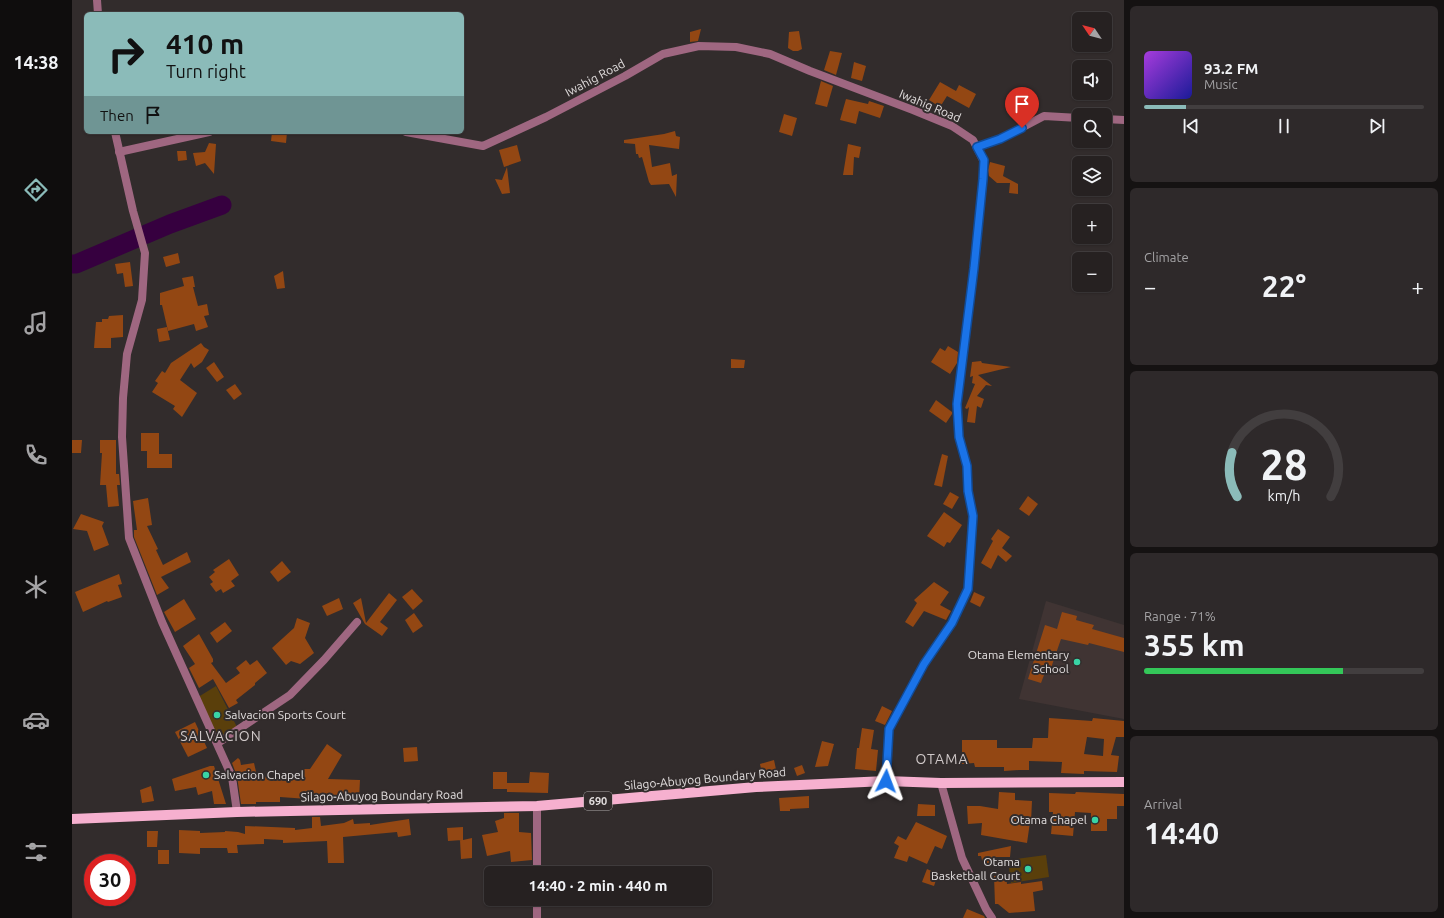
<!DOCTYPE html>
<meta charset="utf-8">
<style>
:root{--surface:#262121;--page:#2e292a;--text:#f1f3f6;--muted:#a4a3a5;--line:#423e3f;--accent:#8bbbb9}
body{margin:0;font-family:Ubuntu,sans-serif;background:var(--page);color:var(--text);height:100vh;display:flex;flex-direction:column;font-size:15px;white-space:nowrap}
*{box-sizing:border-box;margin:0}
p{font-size:13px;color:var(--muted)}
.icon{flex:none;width:22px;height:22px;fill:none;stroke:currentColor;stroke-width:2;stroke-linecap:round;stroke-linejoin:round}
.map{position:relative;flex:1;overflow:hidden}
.panel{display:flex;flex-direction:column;gap:6px;padding:6px;background:#151212;width:320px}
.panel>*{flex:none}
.top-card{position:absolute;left:12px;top:12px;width:380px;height:122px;border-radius:6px;box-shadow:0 1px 3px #0004,0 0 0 1px var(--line);background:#8bbbb9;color:#111;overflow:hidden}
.needle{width:26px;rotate:305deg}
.fabs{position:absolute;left:1000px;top:12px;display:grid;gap:8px}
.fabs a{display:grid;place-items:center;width:40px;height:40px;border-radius:6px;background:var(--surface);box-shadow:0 1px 3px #0004,0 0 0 1px var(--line);font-size:20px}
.speed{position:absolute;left:12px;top:854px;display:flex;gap:8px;font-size:20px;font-weight:700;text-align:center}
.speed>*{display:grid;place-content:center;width:52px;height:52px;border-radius:50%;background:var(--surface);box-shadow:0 1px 3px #0004,0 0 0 1px var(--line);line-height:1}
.speed .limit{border:6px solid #d22;background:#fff;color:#111}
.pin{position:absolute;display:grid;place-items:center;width:34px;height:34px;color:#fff;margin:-41px -17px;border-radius:50% 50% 50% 0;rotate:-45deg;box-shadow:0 0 4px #0007}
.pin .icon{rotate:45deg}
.me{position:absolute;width:44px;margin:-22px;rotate:3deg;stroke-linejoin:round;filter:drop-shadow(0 0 3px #0008)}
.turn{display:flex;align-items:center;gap:14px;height:84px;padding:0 16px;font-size:18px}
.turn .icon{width:52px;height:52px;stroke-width:2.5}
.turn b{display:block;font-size:28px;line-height:34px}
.then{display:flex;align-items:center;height:38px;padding:0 16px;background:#0003;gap:8px;font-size:15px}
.big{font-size:30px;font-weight:700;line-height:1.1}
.panel .tile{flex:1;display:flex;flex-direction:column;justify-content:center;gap:6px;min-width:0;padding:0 14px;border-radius:6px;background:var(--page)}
.panel .dial{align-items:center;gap:0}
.dial svg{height:104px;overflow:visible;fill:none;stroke:var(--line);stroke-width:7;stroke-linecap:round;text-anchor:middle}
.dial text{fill:var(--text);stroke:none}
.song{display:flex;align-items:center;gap:12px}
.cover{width:48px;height:48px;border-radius:6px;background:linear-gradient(135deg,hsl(280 70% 55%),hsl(240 70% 35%))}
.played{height:4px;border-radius:2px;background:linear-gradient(90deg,var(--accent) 15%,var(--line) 15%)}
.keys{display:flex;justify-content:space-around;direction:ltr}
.heat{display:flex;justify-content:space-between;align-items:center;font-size:22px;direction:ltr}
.charge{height:6px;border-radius:3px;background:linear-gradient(90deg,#34c759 71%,var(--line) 0)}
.trip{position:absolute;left:412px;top:866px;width:228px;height:40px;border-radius:6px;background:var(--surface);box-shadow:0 1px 3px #0004,0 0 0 1px var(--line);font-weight:700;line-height:40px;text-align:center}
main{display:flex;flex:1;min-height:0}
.menu{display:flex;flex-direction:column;width:72px;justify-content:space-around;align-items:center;background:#0f0d0d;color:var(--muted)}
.menu .icon{width:28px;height:28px}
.menu .on{color:var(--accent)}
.menu b{font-size:18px;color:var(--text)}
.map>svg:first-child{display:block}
.built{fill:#403433}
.green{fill:#5a3f0b}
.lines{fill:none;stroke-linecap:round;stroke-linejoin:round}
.river{stroke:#36003f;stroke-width:19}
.building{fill:#934713;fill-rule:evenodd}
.street{stroke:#9f6781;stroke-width:8}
.primary{stroke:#f6b0cf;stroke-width:10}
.route-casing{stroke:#114b97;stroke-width:10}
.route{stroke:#1a73e8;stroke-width:7}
.poi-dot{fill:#39d4a5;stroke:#322c2c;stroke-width:1.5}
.labels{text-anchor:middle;stroke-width:4;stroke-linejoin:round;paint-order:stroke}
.shield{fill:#322c2c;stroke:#ada9a9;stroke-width:1}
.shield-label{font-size:11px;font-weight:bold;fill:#e2dede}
.street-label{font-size:12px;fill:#e2dede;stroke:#322c2c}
.poi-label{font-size:12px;fill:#e2dede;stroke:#322c2c;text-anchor:end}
.quarter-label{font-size:14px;letter-spacing:1px;fill:#d0c9c9;stroke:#322c2c}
</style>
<main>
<nav class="menu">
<b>14:38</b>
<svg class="icon on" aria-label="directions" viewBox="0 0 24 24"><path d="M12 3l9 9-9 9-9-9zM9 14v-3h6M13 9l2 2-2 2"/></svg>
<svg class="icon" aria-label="music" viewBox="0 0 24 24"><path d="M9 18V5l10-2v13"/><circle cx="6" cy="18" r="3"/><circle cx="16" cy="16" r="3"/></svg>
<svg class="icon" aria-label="phone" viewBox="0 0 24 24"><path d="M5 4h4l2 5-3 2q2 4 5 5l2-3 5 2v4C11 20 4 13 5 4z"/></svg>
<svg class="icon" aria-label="climate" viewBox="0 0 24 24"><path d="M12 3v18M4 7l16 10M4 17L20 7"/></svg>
<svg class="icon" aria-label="car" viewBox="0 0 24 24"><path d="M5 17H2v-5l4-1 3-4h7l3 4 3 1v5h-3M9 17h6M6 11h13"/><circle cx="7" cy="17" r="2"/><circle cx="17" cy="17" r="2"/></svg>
<svg class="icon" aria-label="filters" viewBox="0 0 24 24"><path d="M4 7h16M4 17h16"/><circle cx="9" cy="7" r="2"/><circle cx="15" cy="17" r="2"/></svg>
</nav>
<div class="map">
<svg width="1052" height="918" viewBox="0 0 1052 918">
<rect width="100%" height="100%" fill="#322c2c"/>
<polygon class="built" points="974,601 1052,625 1052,719 947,699"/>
<g class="green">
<polygon points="144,686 167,731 146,744 123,699"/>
<polygon points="974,855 977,877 939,883 936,860"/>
</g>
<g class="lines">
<polyline class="river" points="0,264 4,264 98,224 150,205"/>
</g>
<g class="building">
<polygon points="629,29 626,41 618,42 618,32"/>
<polygon points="727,31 730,49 726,51 721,51 716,48 717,32"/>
<polygon points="758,51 770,53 764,75 752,70"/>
<polygon points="782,62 794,66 790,81 779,78"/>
<polygon points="749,81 761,86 755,107 743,104"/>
<polygon points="868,82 884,91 887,85 904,94 897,108 875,96 868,107 857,100"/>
<polygon points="774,99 796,104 797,101 812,106 808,118 787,111 784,124 768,120"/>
<polygon points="712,114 725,118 720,136 707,132"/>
<polygon points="603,131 604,136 608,137 607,149 577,145 580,167 598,163 600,176 605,174 604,197 597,184 579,185 577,182 570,157 567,158 566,154 564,154 563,144 552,143 552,140 592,134"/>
<polygon points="200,132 215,132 214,143 199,141"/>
<polygon points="137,143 144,144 142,174 133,163 124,166 121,153 133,152"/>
<polygon points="776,144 789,147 787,158 782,157 781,175 771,175"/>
<polygon points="445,145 449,161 432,167 427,150"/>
<polygon points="105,151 114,151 115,160 106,161"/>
<polygon points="918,162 933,166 931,176 946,184 946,194 937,193 938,183 925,183 917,176 916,170"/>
<polygon points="435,167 438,193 430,194 423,179 430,180"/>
<polygon points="106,253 108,263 94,267 91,257"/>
<polygon points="58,262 61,286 53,287 51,273 45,274 43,264"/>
<polygon points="211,271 213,288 205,289 202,276"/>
<polygon points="121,276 123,287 121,287 126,306 135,304 137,315 132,316 136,327 124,331 122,324 96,331 90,305 88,305 88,293 112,286 110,278"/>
<polygon points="51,315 51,337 39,338 39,348 22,348 24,322 30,322 30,319 36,319 37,316"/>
<polygon points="95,327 98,340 87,342 85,329"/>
<polygon points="129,343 132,347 137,350 130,362 122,368 119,363 108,380 125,393 110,417 101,409 103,406 80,392 86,383 83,381 90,371 93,373 99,363"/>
<polygon points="876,346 886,352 885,363 878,374 859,362 868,348 873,351"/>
<polygon points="659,359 673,360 672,368 659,368"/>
<polygon points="909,361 910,363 939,367 906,375 920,386 914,385 905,396 912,399 909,408 905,406 903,423 895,422 897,407 895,409 893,408 903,384 900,383 901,376 898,377 900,362"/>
<polygon points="142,362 152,377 145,382 134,368"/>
<polygon points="163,384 170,394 162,400 154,390"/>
<polygon points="864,400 880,412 880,414 874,423 857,411"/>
<polygon points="69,433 87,433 87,454 100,454 100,468 75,468 75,451 69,451"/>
<polygon points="0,440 10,440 9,453 0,453"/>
<polygon points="28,440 44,440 44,474 47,474 48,485 45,485 47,506 36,507 34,485 28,485 30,453 28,453"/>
<polygon points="870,454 876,456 870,487 862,485"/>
<polygon points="878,492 887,497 880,509 871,504"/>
<polygon points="956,496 966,504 957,516 947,509"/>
<polygon points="76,498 80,525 75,526 86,549 84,550 91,565 115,552 119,562 89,577 97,588 85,595 62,537 62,530 65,530 61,501"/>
<polygon points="872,512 890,525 878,543 875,542 872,547 855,536"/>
<polygon points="9,514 32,522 30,526 37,545 22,551 15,531 1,529"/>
<polygon points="926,529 938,537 930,548 940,556 934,562 926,555 919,569 909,563 921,541 919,539"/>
<polygon points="157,559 167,575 159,581 163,586 151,593 149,589 144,592 138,584 141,582 137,577 143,572 141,570"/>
<polygon points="210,561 219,572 206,582 198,572"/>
<polygon points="47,574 50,584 46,585 50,597 36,602 35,601 11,612 3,592"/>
<polygon points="862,582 877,592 868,605 879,611 874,620 852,611 841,627 833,622 845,603 842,600"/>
<polygon points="340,589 351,601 341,610 330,597"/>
<polygon points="902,592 913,597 908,607 898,602"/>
<polygon points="317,593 325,600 308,622 316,628 310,636 293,624 281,603 289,598 294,623"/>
<polygon points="267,598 271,609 255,616 250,606"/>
<polygon points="112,599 124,619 103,632 92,612"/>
<polygon points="990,612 1005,616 1004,620 1022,625 1020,629 1052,638 1052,652 1017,643 1016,645 989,639 979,668 975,667 969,683 956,679 973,625 985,629"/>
<polygon points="342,613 351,626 341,633 333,620"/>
<polygon points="225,618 238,623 233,638 242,653 228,664 219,661 214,665 200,648 222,628"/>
<polygon points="153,622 160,631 145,643 138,633"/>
<polygon points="127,634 141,659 141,662 139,663 154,683 168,673 164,668 174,660 178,665 185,660 195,673 183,683 183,685 164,700 166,703 157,708 141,679 127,688 117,668 123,664 111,646"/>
<polygon points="810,706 820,711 813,725 803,721"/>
<path d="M977 718 1020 721 1021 718 1052 721V737H1044L1039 755 1047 756 1045 772 1012 771V774L989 773 990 762 957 761V770H947L932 771V767H903L902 763 890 764V740H925V748H960L961 738H976ZM1015 737 1032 739 1031 756 1012 754Z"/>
<polygon points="123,722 135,748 116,757 103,732"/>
<polygon points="790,728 802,730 799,749 806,750 804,771 783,769 785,748 787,748"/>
<polygon points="750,741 762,744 756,766 743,767"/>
<polygon points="255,744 270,755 256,779 288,780 287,799 259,798 259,801 238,797 236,799 208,797 208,802 184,802 184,804 169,804 165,776 160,763 166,758 168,760 169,765 182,763 185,776 192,774 194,778 225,778 225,775 231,775 232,769 238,769"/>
<polygon points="345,747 346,761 332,762 331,748"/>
<polygon points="702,760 705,774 691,778 688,764"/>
<polygon points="730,765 733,773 725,776 722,768"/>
<polygon points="138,766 142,766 154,804 142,804 140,791 126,795 124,787 103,791 100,779"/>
<rect x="421" y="772" width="14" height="17"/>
<polygon points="458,772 477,773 476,793 435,792 435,783 457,783"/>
<polygon points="79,786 82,801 70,803 68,790"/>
<polygon points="927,792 943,793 943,800 960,801 959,822 958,822 955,843 909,835 910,823 896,824 895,806 908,806 926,809"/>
<polygon points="1004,792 1052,794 1052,806 1045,806 1045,819 1035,819 1035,831 1019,831 1019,813 1003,812 1001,836 979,834 981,812 977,812 977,793 1003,794"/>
<polygon points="737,796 737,808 718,809 718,811 708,811 707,798"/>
<polygon points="846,804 863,805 863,816 845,816"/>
<polygon points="432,813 447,813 447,832 459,833 460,860 439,862 438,851 415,856 410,835 426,832 423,821 432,818"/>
<polygon points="240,817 248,817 249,826 272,823 281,819 282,824 298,823 298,825 337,819 339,835 326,837 325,832 271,837 272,863 256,863 255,841 211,843 211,840 192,839 192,844 165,845 166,853 156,853 155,848 128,848 128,854 107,853 107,830 128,831 128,833 153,832 153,831 166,832 173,834 173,826 223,828 223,830 240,828"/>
<polygon points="844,822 875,836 870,849 863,846 855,864 837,856 835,862 822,858 827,846 822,843 826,836 834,840"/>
<polygon points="391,827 391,840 400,838 400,858 389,859 388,840 390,840 376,841 375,828"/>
<polygon points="75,831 86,831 85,847 75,847"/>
<polygon points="939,846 938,857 920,857 921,862 911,864 909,856 906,856 906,853"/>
<rect x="86" y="850" width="11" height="14"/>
<polygon points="855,869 866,874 862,886 850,882"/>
<polygon points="934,875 935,884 949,882 949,884 970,881 971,890 961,892 963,911 937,913 926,904 923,904 922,876"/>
<polygon points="895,909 912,916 913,918 891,918"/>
</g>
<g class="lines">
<g class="street">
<polyline points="25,0 26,14"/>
<polyline points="1033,119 1052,120"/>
<polyline points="43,132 61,211 73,253 70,300 55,354 51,398 50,437 57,538 90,622 160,777 165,812"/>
<polyline points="334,132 411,146 474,117 553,76 591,54 627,46 664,47 698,54 738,71 841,110 880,126 901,140 911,160 911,179 902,268 885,404 887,437 895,466 896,491 901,516 896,589 880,623 852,664 817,729 814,781"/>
<polyline points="905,147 928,139 972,116 1007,118"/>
<polyline points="47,152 137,132"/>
<polyline points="146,743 218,695 252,660 285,622"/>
<polyline points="869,783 890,858 914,909 920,918"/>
<polyline points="465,806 465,873"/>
<polyline points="465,899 465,918"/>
</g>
<polyline class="primary" points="0,819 165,812 465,806 684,787 814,781 869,783 1052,782"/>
</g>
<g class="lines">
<defs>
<polyline id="route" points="814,781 817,729 852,664 880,623 896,589 901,516 896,491 895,466 887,437 885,404 902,268 911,179 912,160 905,147 928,139 950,128"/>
</defs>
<use href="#route" class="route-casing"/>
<use href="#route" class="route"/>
</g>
<g class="poi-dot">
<circle cx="1005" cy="662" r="4"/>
<circle cx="145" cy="715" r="4"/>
<circle cx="134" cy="775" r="4"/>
<circle cx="1023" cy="820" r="4"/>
<circle cx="956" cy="869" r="4"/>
</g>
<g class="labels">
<rect class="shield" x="512" y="792" width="28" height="18" rx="3"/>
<g class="shield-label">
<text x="526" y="805">690</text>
</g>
<g class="street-label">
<text transform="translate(523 78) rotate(-28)" y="4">Iwahig Road</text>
<text transform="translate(858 106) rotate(23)" y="4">Iwahig Road</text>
<text transform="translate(633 779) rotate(-5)" y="4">Silago-Abuyog Boundary Road</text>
<text transform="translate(310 796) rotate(-1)" y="4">Silago-Abuyog Boundary Road</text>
</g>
<g class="poi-label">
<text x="997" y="659">Otama Elementary<tspan x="997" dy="14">School</tspan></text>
<text x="153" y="719" text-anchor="start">Salvacion Sports Court</text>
<text x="142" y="779" text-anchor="start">Salvacion Chapel</text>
<text x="1015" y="824">Otama Chapel</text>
<text x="948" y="866">Otama<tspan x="948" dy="14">Basketball Court</tspan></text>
</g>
<g class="quarter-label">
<text x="149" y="741">SALVACION</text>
<text x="870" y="764">OTAMA</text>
</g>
</g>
</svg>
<div class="fabs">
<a><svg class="needle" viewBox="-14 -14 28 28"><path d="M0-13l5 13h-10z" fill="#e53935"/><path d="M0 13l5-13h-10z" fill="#a4a3a5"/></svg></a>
<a><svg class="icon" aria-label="sound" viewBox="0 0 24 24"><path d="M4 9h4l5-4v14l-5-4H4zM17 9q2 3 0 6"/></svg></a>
<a><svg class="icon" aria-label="search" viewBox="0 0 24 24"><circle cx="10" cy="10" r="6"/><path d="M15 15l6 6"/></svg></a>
<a><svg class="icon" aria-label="layers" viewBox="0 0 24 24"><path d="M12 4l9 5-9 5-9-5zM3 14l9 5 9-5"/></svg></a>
<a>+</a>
<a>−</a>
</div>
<div class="speed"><div class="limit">30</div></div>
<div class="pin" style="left:950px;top:128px;background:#d93025"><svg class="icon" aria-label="arrive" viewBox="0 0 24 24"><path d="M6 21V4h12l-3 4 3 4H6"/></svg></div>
<svg class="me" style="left:814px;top:781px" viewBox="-20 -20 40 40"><path d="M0-17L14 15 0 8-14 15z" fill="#1a73e8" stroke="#fff" stroke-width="4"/></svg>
<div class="trip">14:40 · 2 min · 440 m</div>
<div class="top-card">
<div class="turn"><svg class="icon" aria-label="right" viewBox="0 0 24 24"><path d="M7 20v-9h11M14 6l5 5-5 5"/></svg><div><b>410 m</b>Turn right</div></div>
<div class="then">Then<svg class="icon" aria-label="arrive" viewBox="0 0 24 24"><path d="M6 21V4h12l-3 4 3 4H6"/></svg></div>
</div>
</div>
<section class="panel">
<div class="tile">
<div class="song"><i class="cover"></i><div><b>93.2 FM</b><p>Music</p></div></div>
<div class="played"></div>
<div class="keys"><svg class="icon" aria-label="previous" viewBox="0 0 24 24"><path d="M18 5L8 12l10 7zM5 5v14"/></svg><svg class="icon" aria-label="pause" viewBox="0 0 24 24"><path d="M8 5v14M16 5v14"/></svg><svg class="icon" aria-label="next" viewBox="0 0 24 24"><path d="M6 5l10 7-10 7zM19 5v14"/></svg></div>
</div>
<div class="tile"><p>Climate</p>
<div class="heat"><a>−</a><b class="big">22°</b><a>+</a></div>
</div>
<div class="tile dial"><svg viewBox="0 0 100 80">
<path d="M14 69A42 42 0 1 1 86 69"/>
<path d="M14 69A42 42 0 0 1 10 35" stroke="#8bbbb9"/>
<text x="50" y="56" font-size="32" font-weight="700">28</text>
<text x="50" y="72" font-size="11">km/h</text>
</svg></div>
<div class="tile"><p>Range · 71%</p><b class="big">355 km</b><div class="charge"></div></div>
<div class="tile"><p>Arrival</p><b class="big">14:40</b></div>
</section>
</main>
